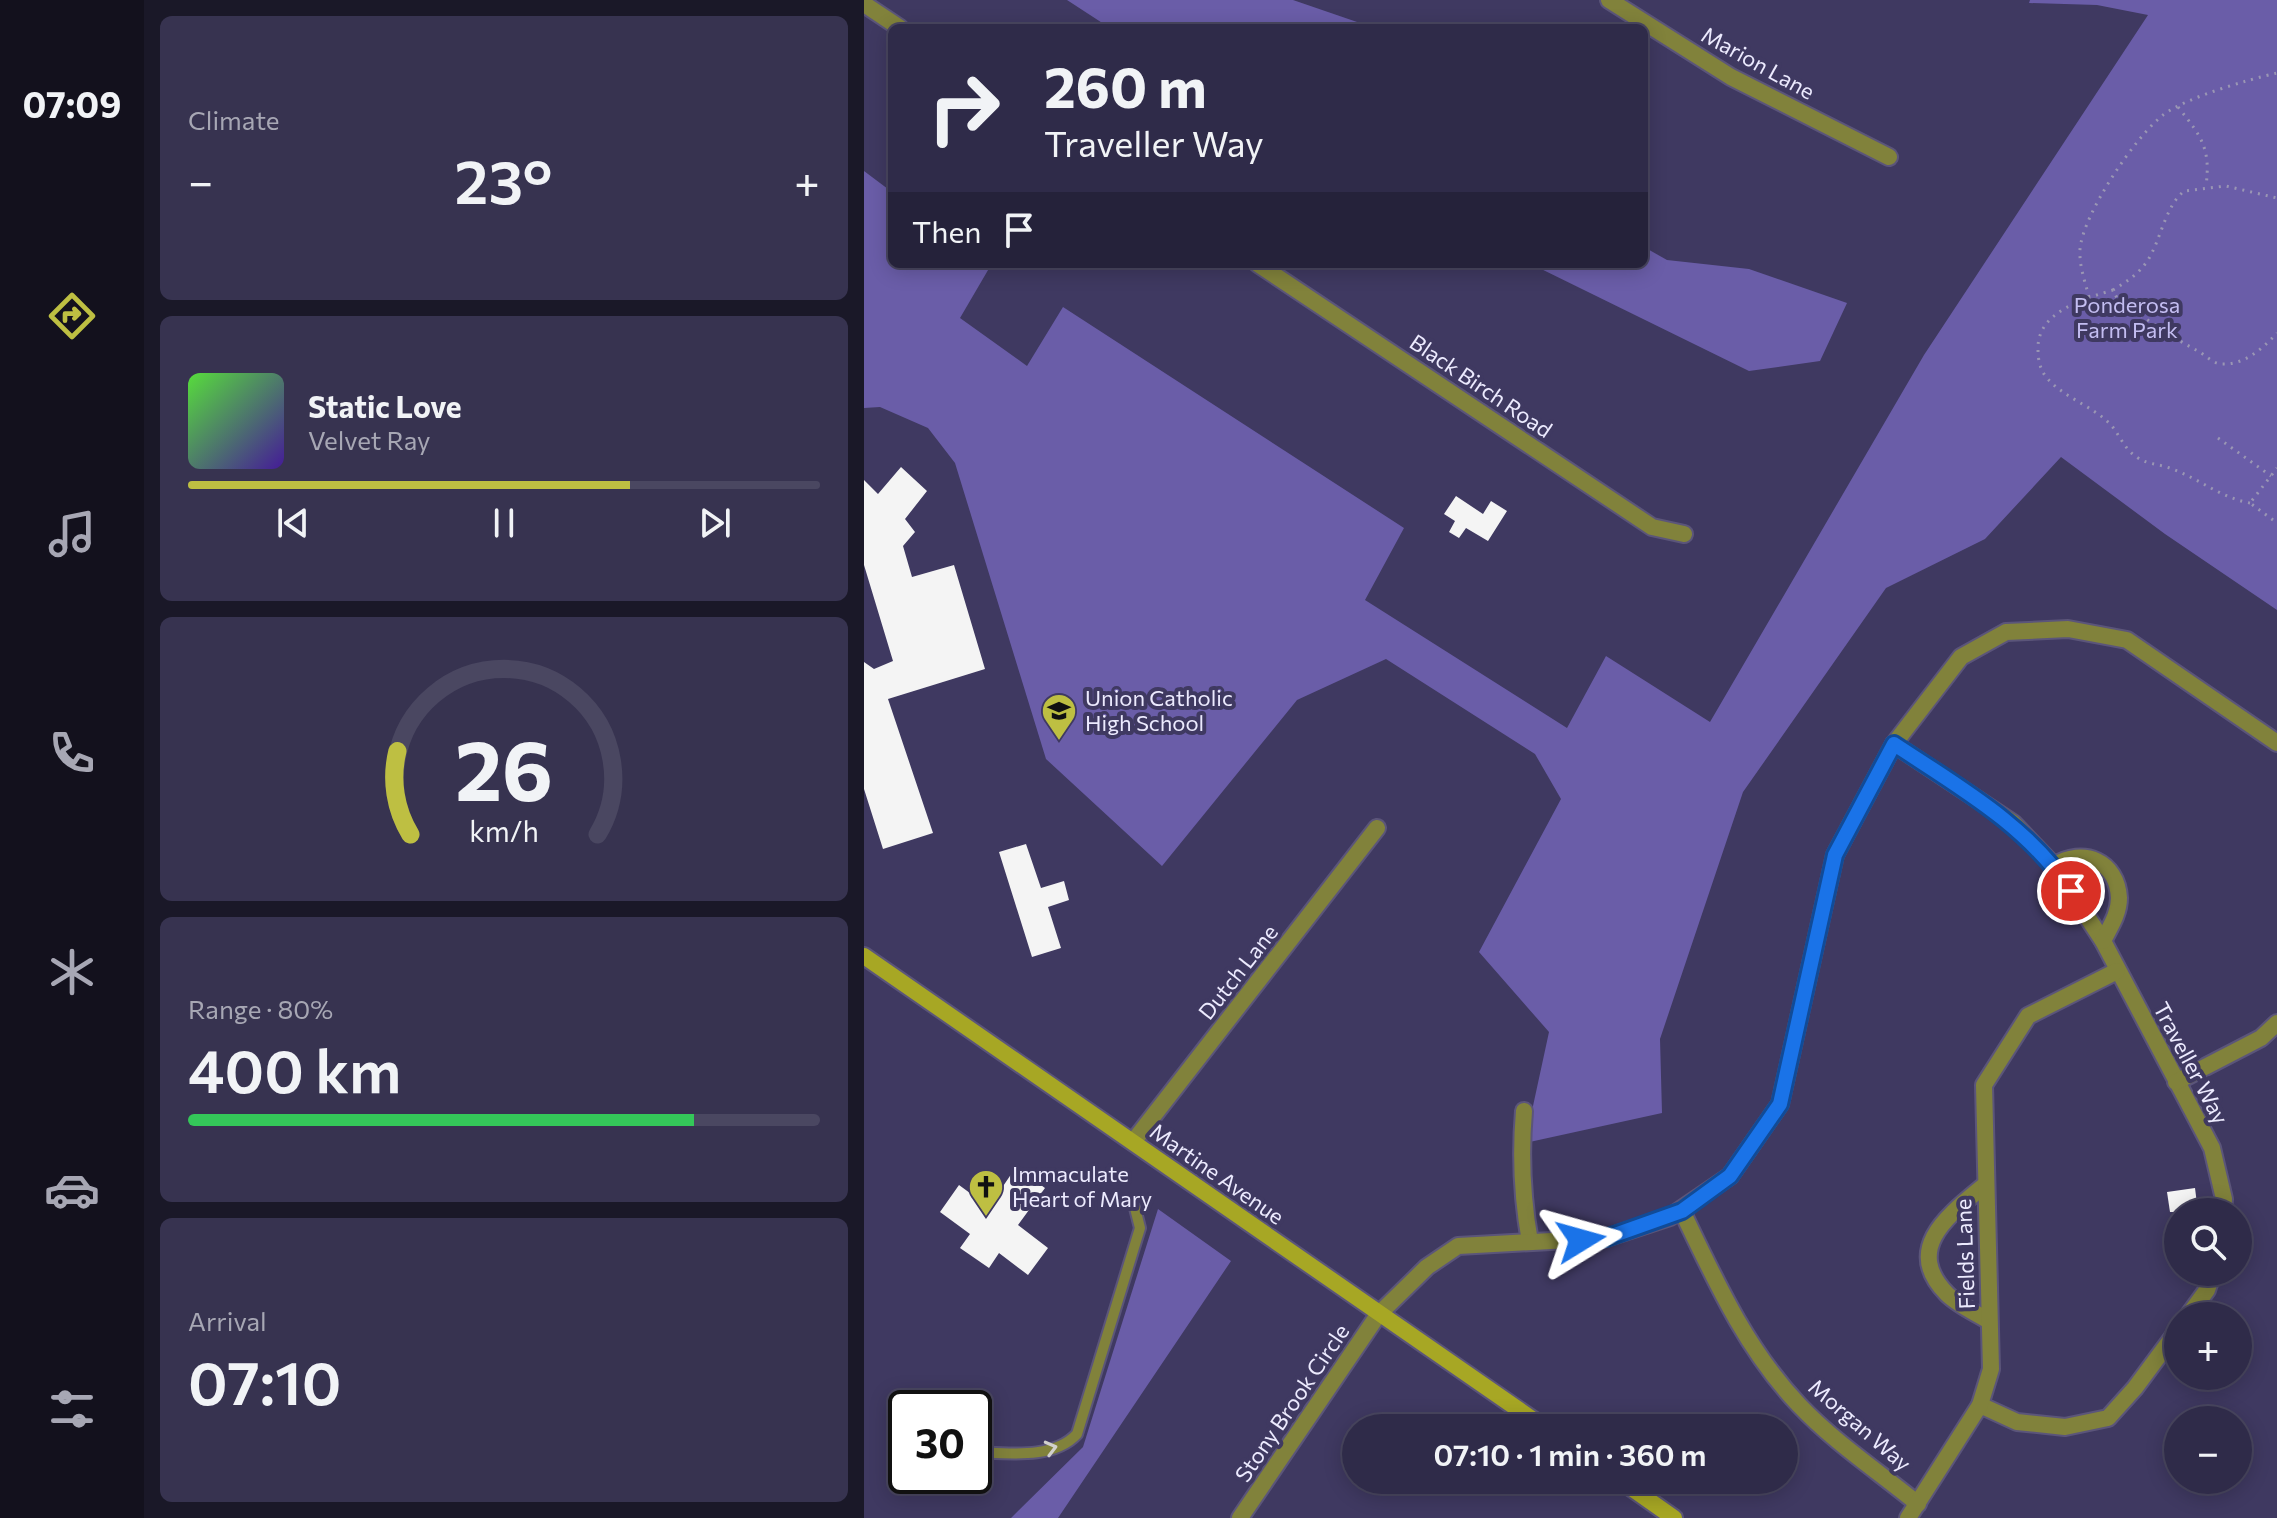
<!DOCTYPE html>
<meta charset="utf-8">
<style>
:root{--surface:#2f2b49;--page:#373350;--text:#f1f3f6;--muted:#a7a7b4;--line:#4a4761;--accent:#bebf42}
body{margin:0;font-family:Commissioner,sans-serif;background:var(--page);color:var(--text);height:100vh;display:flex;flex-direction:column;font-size:30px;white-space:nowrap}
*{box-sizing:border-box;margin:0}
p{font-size:26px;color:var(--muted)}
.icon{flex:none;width:44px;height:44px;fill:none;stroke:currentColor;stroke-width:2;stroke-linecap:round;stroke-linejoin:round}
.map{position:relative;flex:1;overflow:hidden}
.sheet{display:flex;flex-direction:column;gap:16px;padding:16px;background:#1a1828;width:720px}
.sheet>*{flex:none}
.guide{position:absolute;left:24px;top:24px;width:760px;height:244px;border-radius:12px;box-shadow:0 4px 20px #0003,0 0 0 2px var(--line);background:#2f2b49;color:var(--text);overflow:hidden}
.fabs{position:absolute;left:1300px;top:1198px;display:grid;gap:16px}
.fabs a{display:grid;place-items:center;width:88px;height:88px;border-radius:50%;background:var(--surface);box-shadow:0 4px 20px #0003,0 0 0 2px var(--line);font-size:40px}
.speed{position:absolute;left:24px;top:1390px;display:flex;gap:16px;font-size:40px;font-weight:700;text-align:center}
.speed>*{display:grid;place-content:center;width:104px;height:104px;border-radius:50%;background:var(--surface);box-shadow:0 4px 20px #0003,0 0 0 2px var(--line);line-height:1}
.speed .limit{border:4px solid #111;border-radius:12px;background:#fff;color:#111}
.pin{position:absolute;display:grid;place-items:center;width:68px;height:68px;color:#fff;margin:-34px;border:4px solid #fff;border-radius:50%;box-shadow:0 2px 8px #0007}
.me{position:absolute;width:88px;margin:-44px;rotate:82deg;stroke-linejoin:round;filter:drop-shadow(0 0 6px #0008)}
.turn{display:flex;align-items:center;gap:28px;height:168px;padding:0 24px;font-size:36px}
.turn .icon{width:104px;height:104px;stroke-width:2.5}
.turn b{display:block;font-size:56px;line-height:68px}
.then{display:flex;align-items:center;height:76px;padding:0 24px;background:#0003;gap:16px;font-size:30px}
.big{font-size:60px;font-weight:600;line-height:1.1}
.sheet .widget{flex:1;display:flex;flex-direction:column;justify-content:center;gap:12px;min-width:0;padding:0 28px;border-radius:12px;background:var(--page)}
.sheet .dial{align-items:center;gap:0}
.dial svg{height:208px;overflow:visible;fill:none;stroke:var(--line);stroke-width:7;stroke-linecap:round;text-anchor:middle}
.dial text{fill:var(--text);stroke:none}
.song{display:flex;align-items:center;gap:24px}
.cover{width:96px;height:96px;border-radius:12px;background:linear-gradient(135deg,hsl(110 70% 55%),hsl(260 70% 35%))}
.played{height:8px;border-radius:4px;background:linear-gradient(90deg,var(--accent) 70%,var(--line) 70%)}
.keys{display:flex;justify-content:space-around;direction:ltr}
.heat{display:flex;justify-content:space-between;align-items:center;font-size:44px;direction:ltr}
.charge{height:12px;border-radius:6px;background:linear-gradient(90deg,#34c759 80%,var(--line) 0)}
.trip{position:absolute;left:478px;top:1414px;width:456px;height:80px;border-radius:40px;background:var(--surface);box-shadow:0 4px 20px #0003,0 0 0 2px var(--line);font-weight:600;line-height:80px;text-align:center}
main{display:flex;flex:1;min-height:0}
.dock{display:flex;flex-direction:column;width:144px;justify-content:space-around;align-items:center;background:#13111d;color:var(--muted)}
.dock .icon{width:56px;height:56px}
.dock .selected{color:var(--accent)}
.dock b{font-size:36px;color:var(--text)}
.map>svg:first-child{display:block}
.green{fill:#6a5da8}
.building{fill:#f4f4f4}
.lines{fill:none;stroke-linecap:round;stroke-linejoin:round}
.lane-casing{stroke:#5b557a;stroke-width:14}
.street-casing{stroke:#5b557a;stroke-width:20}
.secondary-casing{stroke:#5b557a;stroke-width:20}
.path{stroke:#9a96b4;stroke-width:3;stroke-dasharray:2 6;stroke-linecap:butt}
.lane{stroke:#81823b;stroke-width:10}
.street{stroke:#81823b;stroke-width:16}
.secondary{stroke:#a7a724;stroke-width:16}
.oneway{stroke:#d1d0cd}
.route-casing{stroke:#114b97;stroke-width:20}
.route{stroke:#1a73e8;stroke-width:14}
.labels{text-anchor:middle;stroke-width:8;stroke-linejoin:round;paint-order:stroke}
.street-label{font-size:22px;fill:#eceafe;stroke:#3f3961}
.park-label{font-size:22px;fill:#c3bdf1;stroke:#3f3961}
.poi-label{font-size:22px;fill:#eceafe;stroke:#3f3961;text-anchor:start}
</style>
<main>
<nav class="dock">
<b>07:09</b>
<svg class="icon selected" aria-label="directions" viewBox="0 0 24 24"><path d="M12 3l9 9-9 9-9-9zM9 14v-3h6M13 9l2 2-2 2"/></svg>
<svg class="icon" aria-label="music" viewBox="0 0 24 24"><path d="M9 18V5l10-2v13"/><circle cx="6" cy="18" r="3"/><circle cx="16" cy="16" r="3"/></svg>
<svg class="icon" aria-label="phone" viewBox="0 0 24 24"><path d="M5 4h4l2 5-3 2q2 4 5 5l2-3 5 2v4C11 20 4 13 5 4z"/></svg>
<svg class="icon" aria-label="climate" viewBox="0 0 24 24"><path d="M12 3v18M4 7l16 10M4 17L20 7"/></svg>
<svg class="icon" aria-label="car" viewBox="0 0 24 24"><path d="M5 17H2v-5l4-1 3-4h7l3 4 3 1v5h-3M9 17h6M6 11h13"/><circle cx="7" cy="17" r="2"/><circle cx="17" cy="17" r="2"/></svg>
<svg class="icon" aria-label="filters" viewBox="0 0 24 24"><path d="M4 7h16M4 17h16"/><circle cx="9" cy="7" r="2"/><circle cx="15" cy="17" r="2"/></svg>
</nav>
<section class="sheet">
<div class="widget"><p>Climate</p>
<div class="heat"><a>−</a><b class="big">23°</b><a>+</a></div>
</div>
<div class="widget">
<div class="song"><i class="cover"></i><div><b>Static Love</b><p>Velvet Ray</p></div></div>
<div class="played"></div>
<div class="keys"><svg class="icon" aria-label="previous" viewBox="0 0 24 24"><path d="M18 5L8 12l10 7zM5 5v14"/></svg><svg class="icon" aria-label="pause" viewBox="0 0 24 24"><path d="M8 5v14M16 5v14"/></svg><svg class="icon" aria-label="next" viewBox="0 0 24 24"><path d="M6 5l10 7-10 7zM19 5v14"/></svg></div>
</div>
<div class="widget dial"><svg viewBox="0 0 100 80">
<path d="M14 69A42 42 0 1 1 86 69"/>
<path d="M14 69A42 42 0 0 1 9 37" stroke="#bebf42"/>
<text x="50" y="56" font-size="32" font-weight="700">26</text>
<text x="50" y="72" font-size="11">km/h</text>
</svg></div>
<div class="widget"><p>Range · 80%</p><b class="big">400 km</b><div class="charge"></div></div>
<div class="widget"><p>Arrival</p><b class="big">07:10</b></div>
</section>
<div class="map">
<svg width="1413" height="1518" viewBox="0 0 1413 1518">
<rect width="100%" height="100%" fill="#3f3961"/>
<g class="green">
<polygon points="203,0 429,0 496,23 558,28 246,28"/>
<polygon points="1166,0 1413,0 1413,610 1301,534 1197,457 1121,539 1022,588 879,792 796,1039 798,1113 661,1143 685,1032 615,952 697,799 671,754 522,659 433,700 298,866 182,759 91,463 64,428 16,407 0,408 0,171 28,192 28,264 127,265 96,318 163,366 199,307 540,528 501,600 703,728 742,656 846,722 1060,355 1284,15 1233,5 1165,3"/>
<polygon points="780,247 803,260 885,269 983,303 956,361 885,371 667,264 780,264"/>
<polygon points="294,1209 367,1261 194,1518 147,1518 219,1447"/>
</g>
<g class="building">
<polygon points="37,467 63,491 41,519 51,532 39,546 48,577 90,565 121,669 24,699 69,833 19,849 0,789 0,662 10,669 29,661 0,565 0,480 14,494"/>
<polygon points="592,496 619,514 627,501 643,511 624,541 602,528 595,538 585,532 591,521 580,514"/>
<polygon points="162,844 177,888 200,881 205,900 184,907 197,948 168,957 135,852"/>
<polygon points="152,1167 181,1188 154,1225 184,1248 164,1275 135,1253 125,1268 96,1248 106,1234 76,1212 95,1185 125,1207"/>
<polygon points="1331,1188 1334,1212 1306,1212 1303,1192"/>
</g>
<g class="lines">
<defs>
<path id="lane" d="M110 1452C143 1453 189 1460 213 1434L276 1228 271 1208"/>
<g id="street">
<polyline points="745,0 867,77 1025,157"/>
<polyline points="0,4 36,28"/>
<polyline points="394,264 788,527 820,534"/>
<polyline points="1030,744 1149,823 1190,866 1239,941 1348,1148 1360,1199 1359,1212"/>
<path d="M1190 866C1219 847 1253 861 1255 898 1255 914 1246 927 1239 941"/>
<polyline points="1312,1082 1397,1038 1413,1023"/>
<path d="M660 1111C656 1157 658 1197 666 1242"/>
<polyline points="269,1142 513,828"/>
<path d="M1121 1185C1086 1214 1038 1248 1083 1294 1094 1305 1112 1313 1125 1321"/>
<path d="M818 1211C851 1280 882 1349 935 1405 970 1442 1015 1472 1054 1504"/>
<polyline points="1324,1316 1343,1290 1349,1272"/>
<polyline points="1116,1405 1153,1422 1201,1427 1244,1418 1271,1388 1314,1330"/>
<polyline points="376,1518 514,1315 563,1267 594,1246 742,1238 806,1217 866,1176 916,1104 971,855 1030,744 1097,657 1142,632 1204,629 1263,640 1413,743"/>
<polyline points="1044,1518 1116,1405 1127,1369 1120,1085 1164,1016 1253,971"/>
</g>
<g id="secondary">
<polyline points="0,956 681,1428"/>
<polyline points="756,1480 810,1518"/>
</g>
</defs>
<use href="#lane" class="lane-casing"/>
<use href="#street" class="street-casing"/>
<use href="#secondary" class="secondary-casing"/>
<g class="path">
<path d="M1314 107C1337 136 1347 148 1342 186"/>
<path d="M1249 290C1262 282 1275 274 1284 260 1297 239 1301 207 1320 191L1362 186 1413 198"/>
<path d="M1225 297C1221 281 1215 266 1216 249 1219 214 1271 137 1299 115 1323 97 1383 80 1413 73"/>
<polyline points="1354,438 1407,476"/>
<path d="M1386 503C1357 498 1336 479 1308 469 1297 464 1285 465 1274 458 1260 449 1257 437 1247 425 1229 406 1200 398 1183 378 1176 370 1174 360 1174 349 1173 312 1219 299 1249 290L1253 298C1279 317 1304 335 1332 350 1341 354 1349 365 1360 364 1382 364 1399 348 1413 333"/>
<polyline points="1409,520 1386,503 1413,468"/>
</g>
<use href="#lane" class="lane"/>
<use href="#street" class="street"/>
<use href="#secondary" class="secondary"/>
</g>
<defs><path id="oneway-chevron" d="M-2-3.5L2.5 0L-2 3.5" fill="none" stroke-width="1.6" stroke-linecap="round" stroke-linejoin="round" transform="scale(2)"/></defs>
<use class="oneway" href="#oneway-chevron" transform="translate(187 1448) rotate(-15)"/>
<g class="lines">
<defs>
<path id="route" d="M717 1240 742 1238 818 1211 866 1176 916 1104 971 855 1030 744C1095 787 1163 825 1207 891"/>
</defs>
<use href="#route" class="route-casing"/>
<use href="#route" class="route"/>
</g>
<defs>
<symbol id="school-pin" viewBox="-11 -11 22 30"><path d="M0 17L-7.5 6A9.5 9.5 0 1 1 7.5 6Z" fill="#bebf42" stroke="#3f3961"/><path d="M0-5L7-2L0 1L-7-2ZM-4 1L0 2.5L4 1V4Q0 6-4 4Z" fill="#111"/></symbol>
<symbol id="church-pin" viewBox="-11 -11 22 30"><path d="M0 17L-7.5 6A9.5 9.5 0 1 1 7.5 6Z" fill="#bebf42" stroke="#3f3961"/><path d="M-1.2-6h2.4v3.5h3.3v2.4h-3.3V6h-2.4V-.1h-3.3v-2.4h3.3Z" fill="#111"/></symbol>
</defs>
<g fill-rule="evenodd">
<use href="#school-pin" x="175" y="691" width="40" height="54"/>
<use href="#church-pin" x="102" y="1167" width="40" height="54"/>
</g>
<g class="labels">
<g class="street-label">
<text transform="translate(894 63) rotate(29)" y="8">Marion Lane</text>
<text transform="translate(617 386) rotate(34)" y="8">Black Birch Road</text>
<text transform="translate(374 972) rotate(-52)" y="8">Dutch Lane</text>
<text transform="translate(1327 1063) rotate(62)" y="8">Traveller Way</text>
<text transform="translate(353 1174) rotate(35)" y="8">Martine Avenue</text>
<text transform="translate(1101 1254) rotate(-92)" y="8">Fields Lane</text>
<text transform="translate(428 1403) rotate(-56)" y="8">Stony Brook Circle</text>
<text transform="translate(996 1425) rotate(41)" y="8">Morgan Way</text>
</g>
<g class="park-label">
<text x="1263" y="313">Ponderosa<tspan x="1263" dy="25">Farm Park</tspan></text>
</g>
<g class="poi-label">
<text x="221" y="706">Union Catholic<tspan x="221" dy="25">High School</tspan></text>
<text x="148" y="1182">Immaculate<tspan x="148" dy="25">Heart of Mary</tspan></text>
</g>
</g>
</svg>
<div class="fabs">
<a><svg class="icon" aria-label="search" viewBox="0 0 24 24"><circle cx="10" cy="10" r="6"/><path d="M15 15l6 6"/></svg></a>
<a>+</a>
<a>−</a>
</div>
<div class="speed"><div class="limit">30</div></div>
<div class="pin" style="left:1207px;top:891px;background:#d93025"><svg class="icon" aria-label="arrive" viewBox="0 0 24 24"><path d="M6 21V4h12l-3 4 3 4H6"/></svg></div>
<svg class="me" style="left:717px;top:1240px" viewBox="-20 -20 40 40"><path d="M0-17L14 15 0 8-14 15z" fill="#1a73e8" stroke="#fff" stroke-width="4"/></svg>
<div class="trip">07:10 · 1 min · 360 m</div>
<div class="guide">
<div class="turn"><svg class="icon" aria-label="right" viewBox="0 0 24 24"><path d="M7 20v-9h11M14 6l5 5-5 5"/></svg><div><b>260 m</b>Traveller Way</div></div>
<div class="then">Then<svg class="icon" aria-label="arrive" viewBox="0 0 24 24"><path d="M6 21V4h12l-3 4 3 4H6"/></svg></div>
</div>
</div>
</main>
